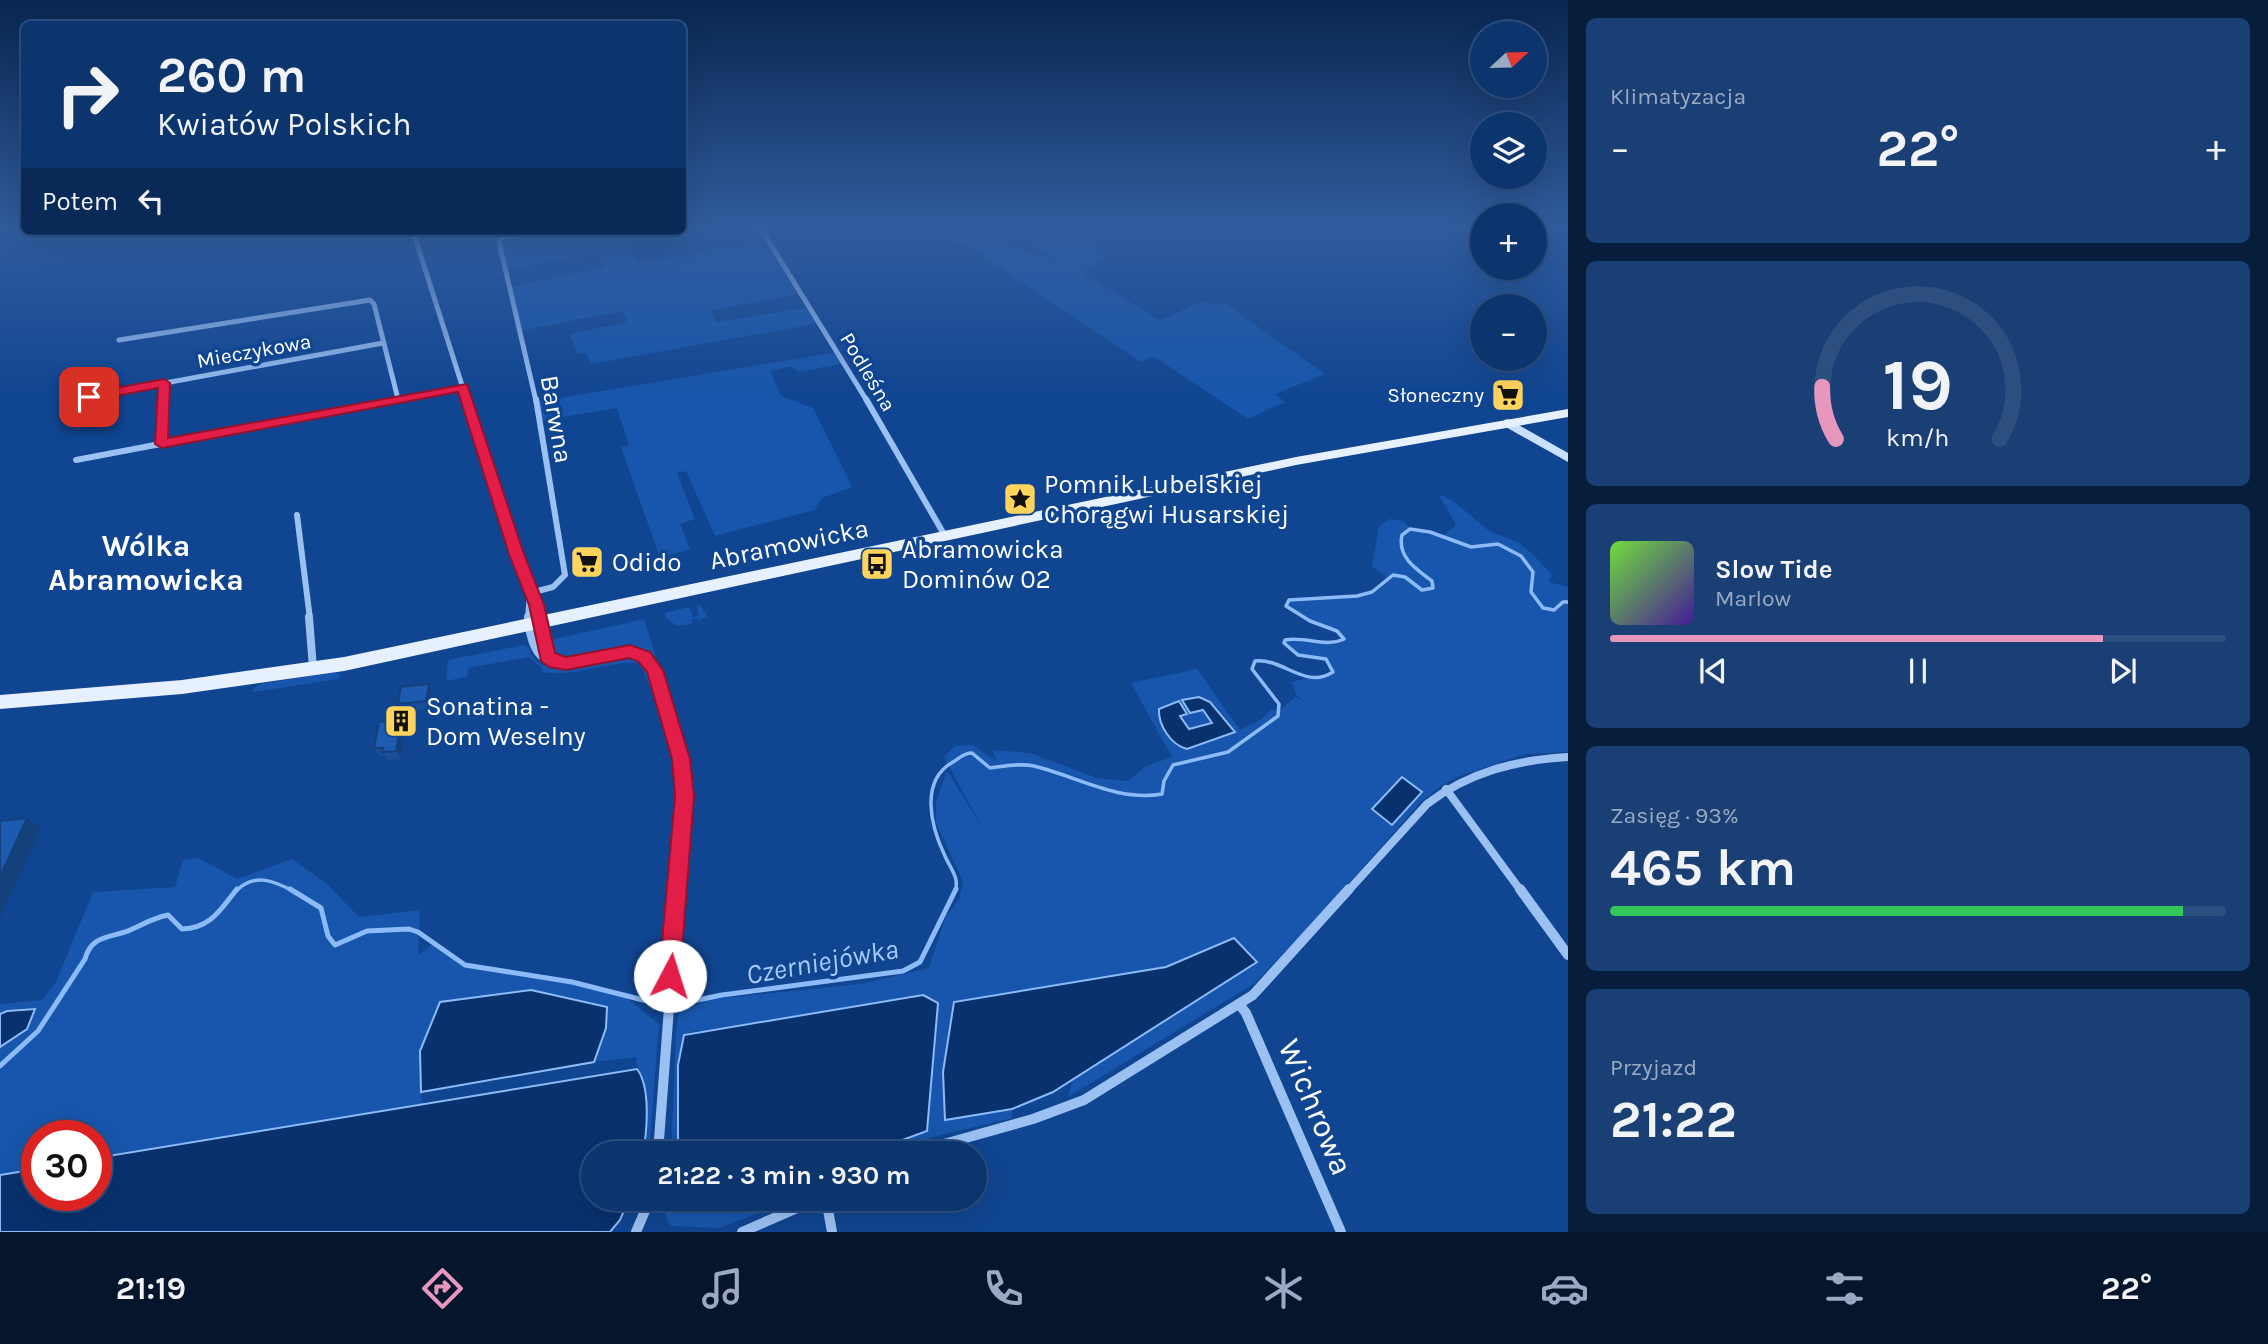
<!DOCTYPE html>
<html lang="pl">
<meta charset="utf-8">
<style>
:root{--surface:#0c346d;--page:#1a3f75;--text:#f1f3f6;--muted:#9aaac2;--line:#2c4f80;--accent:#e797bd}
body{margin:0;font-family:Karla,sans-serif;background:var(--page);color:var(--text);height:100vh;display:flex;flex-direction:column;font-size:26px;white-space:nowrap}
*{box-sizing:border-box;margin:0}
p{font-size:23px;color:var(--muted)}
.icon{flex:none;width:38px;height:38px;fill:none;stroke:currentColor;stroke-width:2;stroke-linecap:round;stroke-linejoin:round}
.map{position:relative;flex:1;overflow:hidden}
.side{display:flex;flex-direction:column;gap:18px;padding:18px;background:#071d3c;width:700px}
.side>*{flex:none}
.hud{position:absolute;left:21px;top:21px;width:665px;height:214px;border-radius:10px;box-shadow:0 7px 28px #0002,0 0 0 2px var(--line);background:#0c346d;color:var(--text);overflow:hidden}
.needle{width:46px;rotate:68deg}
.tools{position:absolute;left:1470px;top:21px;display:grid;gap:14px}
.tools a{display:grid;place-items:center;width:77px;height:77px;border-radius:50%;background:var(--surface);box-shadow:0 7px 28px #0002,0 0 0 2px var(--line);font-size:35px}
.speed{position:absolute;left:21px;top:1120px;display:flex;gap:14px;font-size:35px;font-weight:700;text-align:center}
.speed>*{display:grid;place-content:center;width:91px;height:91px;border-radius:50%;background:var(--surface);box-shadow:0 7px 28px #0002,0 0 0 2px var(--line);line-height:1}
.speed .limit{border:10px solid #d22;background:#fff;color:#111}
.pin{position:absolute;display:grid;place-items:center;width:60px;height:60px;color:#fff;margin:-30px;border-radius:14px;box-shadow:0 4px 10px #0006}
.me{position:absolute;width:77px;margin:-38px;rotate:5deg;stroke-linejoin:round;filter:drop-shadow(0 0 5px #0008)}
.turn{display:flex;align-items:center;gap:24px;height:147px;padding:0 21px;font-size:32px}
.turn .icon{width:91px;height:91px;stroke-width:2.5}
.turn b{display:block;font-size:49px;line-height:60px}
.then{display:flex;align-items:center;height:66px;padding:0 21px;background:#0003;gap:14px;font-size:26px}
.big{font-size:52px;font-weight:700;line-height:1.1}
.side .tile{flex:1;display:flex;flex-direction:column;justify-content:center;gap:10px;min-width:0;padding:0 24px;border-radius:10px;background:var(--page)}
.side .dial{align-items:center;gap:0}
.dial svg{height:182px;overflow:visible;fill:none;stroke:var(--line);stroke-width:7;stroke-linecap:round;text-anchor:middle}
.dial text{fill:var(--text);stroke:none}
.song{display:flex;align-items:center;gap:21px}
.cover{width:84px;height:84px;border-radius:10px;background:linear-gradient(135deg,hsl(100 70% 55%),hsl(260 70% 35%))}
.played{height:7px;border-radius:4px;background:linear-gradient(90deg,var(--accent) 80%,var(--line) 80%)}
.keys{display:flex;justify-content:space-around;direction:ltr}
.heat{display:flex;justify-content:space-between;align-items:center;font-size:38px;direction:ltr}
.charge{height:10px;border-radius:5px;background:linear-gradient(90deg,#34c759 93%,var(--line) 0)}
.trip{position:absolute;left:581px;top:1141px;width:406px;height:70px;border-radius:35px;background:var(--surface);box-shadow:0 7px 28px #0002,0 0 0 2px var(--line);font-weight:700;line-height:70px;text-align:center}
.dock{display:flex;height:112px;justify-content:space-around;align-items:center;background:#05152c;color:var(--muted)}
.dock .icon{width:49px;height:49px}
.dock .current{color:var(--accent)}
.dock b{font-size:32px;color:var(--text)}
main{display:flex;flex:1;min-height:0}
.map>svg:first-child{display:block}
.green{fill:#1756ac;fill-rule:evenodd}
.water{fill:#09316d;stroke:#8cbbf7;stroke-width:2}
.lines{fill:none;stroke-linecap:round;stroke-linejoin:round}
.stream-far1{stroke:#8cbbf7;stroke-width:3.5}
.stream{stroke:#8cbbf7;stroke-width:5}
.street-far3{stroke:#9bc1f3;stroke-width:5}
.street-far2{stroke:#9bc1f3;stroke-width:6}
.street-far1{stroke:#9bc1f3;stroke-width:8}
.street{stroke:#9bc1f3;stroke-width:10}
.secondary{fill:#cadffd;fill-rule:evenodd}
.primary{fill:#e7f0ff;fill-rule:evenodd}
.wall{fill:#194e98}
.shaded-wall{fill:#14407c}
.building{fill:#1d5bb1;stroke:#14407c;stroke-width:2}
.route{fill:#e11d48;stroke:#92132f;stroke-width:2}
.labels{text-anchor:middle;stroke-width:7;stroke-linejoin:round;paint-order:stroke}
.far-street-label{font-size:21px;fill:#fff;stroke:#104591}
.far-poi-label{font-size:21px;fill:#fff;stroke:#104591;text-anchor:end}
.street-label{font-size:26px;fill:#fff;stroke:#104591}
.poi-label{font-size:26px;fill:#fff;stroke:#104591;text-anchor:start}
.water-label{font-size:28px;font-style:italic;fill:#a7cbfa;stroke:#104591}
.quarter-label{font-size:30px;font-weight:bold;fill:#fff;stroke:#104591}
.near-street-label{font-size:32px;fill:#fff;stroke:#104591}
</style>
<main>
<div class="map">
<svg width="1568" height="1232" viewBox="0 0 1568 1232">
<rect width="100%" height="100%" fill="#104591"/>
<g class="green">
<polygon points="683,227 760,227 763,232 730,237 726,231 630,247 637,263 769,241 802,294 711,310 716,322 810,307 820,323 591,364 586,353 578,354 570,334 627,322 623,311 518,331 509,287 605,268 598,253 506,269 501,238 536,231 682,231"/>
<polygon points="924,227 964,227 972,234 1054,260 1017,227 1093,227 1101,233 1086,237 1108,258 1083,273 1160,321 1199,302 1227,305 1325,374 1275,394 1285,402 1248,419 1153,356 1141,362 971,248 934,236"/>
<polygon points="837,352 845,363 797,372 792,366 770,371 781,396 813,408 852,487 822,498 814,510 715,536 686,471 677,473 695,519 680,524 690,549 660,558 621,447 629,445 617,408 539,421 536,402"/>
<path d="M1439 495C1452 496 1478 523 1488 530 1498 537 1510 537 1519 543 1531 551 1542 565 1552 574L1549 582 1568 587V752L1525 754 1457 777 1441 786 1421 802 1332 902 1255 983 1068 1097 1073 1080 1257 961 1234 938 1166 967 954 1002 945 1120 1012 1109V1118L925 1139 893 1153H867L927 1130 698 1030 684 1035 678 1065V1153H671L676 1032 679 1010 714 999 860 984 929 968 946 916 959 900 963 881 936 823V803L947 770 986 835 944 757 955 746 973 745 996 761 993 750 1030 753 1097 778 1128 781 1146 766 1172 757 1131 683 1197 669 1240 730 1260 720 1271 710H1280L1295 697 1305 701 1296 695 1292 682C1305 677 1318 680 1331 675L1333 667 1326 659 1298 655 1286 647 1285 640C1304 634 1328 650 1344 639L1337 630 1312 622 1286 606 1287 603 1294 599 1361 596 1377 590 1386 577 1372 566 1379 526 1389 519 1403 521 1410 529 1443 536 1456 525ZM1199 697 1210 702 1234 732 1187 749 1174 742 1179 701 1187 714 1179 716 1189 730 1213 723 1203 709 1182 701Z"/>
<polygon points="696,605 700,605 708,617 700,619 701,622 696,618 691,620 692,624 677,626 665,617 665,613 689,607 693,617 699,616"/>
<path d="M644 619 656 657C619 630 582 672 551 651L546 641Z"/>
<path d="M524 645 529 648C537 684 600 661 625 656 651 663 650 680 657 703L640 663C607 660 575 678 543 672L542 668 529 657 468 668 467 677 446 681 448 660Z"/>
<polygon points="335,672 339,674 340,679 252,692 254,688 261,684"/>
<path d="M198 858 237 879 292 859 327 884 359 917 420 910 418 955 434 943 466 965 521 972 619 992 659 1024 649 1153H643C646 1136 649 1094 643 1078 640 1068 637 1070 636 1057L594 1062 606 1028 420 1051 422 1105 96 1158V1136H37V1169L0 1175V1047L27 1030V1009L0 1014V1004L42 1000 56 982 93 892 175 887 183 860Z"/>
<polygon points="667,1199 691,1199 698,1210 745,1199 796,1199 719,1228 671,1226 665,1216"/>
</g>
<g class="water">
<path d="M1199 697 1210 702 1235 732 1187 749C1171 745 1158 725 1159 709L1179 701 1187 714 1180 716 1189 729 1212 723 1203 710 1190 713 1182 700Z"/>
<polygon points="1402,777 1422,792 1392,825 1372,809"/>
<polygon points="1234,938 1257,962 1053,1092 1012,1109 945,1120 943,1072 954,1002 1166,967"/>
<polygon points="531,990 607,1007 606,1028 594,1062 421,1092 420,1051 440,1002"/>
<polygon points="923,995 938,1003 927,1131 867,1153 678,1153 678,1065 684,1035"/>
<polygon points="35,1009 27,1029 0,1047 0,1014 7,1011"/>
<path d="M637 1069C651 1087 647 1131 643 1153H593V1199H629L620 1220 610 1232H0V1175L37 1169V1195H96V1158Z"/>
</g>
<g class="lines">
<g class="stream-far1">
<path d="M236 891C254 873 272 880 293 891"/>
<path d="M955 891C960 878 950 868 945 856 931 827 919 781 953 762 960 758 963 753 972 753L990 768C1004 766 1020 763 1034 766 1076 776 1117 802 1162 794L1164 781 1173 765 1228 752 1278 716 1279 704 1252 669 1255 661C1284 658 1305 690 1333 672L1326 659 1298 655 1284 643 1285 640C1305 636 1325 648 1344 639L1337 631 1310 621 1286 606 1289 600 1357 596 1372 592 1393 575 1405 577 1422 590 1433 588 1432 581C1416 569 1397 557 1402 535L1410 529 1430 532 1471 547 1498 544 1521 556 1533 572 1531 592 1543 608 1554 610 1563 602H1568"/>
</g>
<g class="stream">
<polyline points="290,889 321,908 328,936 335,945 367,931 409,929 418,932 465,965 572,982 647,1001 683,1003 722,995 903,971 920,962 956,889"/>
<path d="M0 1066 38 1031 85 959C91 937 106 938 125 932 141 926 149 919 168 915L182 929C211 928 220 910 237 889"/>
</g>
<g class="street-far3">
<polyline points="760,227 867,401"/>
<polyline points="413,231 467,401"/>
<polyline points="535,231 501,238 499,242 536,401"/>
<polyline points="119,340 370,300 374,304 398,399"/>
<polyline points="89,397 383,343"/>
<polyline points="163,401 164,383"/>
<polyline points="388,401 463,387"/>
</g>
<g class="street-far2">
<polyline points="467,399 516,554 537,605 539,619"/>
<polyline points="866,399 945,536"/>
<polyline points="161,444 163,399"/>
<polyline points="76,460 398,399"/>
<polyline points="297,515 310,619"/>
<polyline points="530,593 553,587 565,575 536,399"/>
<polyline points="528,619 530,593"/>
</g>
<g class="street-far1">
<polyline points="309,617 313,668"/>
<path d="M528 617C534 701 592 640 637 654 641 656 647 660 651 662L681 759 685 796 678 891"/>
<polyline points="539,617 543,644 551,661"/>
<polyline points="1446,789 1521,891"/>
<path d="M1348 891 1427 804C1469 772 1516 760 1568 757"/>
</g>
<g class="street">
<polyline points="1520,889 1568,955"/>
<polyline points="1239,1004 1246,1013 1341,1232"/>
<polyline points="658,1153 678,889"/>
<polyline points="912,1153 1033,1119 1084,1100 1253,995 1349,889"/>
<polyline points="826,1199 832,1232"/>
<polyline points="636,1232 650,1199"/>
<polyline points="742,1232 818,1199"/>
</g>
<polygon class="secondary" points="1508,419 1568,453 1568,462 1504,426 1504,420"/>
<polygon class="primary" points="1568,409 1568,417 1296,465 344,671 182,694 0,709 0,695 182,680 344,657 1296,457"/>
</g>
<polygon class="wall" points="433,692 431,709 409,711 401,758 388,760 385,756 379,756 374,748 398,704"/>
<g class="shaded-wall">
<polygon points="429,684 433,692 431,709 426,701"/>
<polygon points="404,703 409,711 401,758 396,751"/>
<polygon points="27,818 41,828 0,918 0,876"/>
</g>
<g class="building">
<polygon points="429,684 426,701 398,704 401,687"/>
<polygon points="404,703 396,751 382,752 383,748 374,748 379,722 388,721 391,705"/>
<polygon points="27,818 0,876 0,821"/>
</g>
<linearGradient id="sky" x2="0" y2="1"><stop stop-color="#092650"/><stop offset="0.57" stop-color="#315c9d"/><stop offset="1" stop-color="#315c9d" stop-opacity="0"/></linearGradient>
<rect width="1568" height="399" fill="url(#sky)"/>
<polygon class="route" points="164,379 170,383 168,438 467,384 524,554 544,605 555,653 566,657 630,645 650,652 663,670 690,759 694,796 680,976 677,983 670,986 662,983 659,976 675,796 672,759 647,672 638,661 629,658 566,670 549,667 541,661 529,605 509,554 458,392 162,448 155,444 158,388 89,401 83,397 89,393"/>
<defs>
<symbol id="supermarket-square" viewBox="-11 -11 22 22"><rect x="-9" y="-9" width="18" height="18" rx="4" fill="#ffd45d" stroke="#104591"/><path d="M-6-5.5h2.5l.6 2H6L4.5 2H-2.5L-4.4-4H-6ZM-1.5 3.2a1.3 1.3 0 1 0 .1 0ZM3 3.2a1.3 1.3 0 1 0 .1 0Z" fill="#111"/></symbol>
<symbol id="sight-square" viewBox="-11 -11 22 22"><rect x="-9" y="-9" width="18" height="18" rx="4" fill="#ffd45d" stroke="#104591"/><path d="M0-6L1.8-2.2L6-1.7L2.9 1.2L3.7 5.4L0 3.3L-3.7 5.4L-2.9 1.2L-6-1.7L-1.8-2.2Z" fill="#111"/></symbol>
<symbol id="bus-square" viewBox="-11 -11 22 22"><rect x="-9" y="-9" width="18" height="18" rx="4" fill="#ffd45d" stroke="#104591"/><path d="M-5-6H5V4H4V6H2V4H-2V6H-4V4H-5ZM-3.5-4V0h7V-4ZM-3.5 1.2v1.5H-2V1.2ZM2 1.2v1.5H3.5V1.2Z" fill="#111"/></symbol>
<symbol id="building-square" viewBox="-11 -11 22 22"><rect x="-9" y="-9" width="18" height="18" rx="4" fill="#ffd45d" stroke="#104591"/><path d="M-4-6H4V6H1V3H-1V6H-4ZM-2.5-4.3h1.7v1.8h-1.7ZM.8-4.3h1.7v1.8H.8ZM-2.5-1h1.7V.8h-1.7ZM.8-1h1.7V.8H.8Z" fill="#111"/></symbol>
</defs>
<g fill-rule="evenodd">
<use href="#supermarket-square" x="1489" y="376" width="38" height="38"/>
<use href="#sight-square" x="1001" y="480" width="38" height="38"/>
<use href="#supermarket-square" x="568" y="543" width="38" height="38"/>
<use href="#bus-square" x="858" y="545" width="38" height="38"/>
<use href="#building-square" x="382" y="702" width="38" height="38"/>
</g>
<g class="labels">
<g class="far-street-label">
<text transform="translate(254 351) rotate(-10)" y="7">Mieczykowa</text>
<text transform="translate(868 372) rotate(59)" y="7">Podleśna</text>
</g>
<g class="far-poi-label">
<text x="1484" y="402">Słoneczny</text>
</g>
<g class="street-label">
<text transform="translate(557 419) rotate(80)" y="9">Barwna</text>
<text transform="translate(789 544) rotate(-12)" y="9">Abramowicka</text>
</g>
<g class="poi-label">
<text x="1044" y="493">Pomnik Lubelskiej<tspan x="1044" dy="30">Chorągwi Husarskiej</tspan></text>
<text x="902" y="558">Abramowicka<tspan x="902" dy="30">Dominów 02</tspan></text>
<text x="612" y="571">Odido</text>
<text x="426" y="715">Sonatina -<tspan x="426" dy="30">Dom Weselny</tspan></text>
</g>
<g class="water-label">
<text transform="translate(822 961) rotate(-10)" y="10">Czerniejówka</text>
</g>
<g class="quarter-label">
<text x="146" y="556">Wólka<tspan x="146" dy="34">Abramowicka</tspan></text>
</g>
<g class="near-street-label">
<text transform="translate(1316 1107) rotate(67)" y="11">Wichrowa</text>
</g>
</g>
</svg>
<div class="tools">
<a><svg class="needle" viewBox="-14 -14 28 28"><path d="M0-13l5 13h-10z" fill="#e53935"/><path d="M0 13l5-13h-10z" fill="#9aaac2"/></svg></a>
<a><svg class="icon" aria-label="layers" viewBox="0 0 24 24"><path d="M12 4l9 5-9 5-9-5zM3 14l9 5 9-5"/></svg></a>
<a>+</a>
<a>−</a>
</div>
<div class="speed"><div class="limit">30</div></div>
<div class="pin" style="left:89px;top:397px;background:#d93025"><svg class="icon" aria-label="arrive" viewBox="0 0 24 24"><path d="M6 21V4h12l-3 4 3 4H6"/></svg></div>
<svg class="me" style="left:670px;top:976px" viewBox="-20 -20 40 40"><circle r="19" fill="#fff"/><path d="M0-13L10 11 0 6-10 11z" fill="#e11d48"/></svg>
<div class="trip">21:22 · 3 min · 930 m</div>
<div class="hud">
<div class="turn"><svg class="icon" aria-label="right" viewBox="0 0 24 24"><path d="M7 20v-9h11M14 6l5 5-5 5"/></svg><div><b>260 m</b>Kwiatów Polskich</div></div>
<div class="then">Potem<svg class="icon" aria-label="left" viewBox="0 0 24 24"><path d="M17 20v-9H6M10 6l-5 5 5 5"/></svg></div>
</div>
</div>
<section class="side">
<div class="tile"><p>Klimatyzacja</p>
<div class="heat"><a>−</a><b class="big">22°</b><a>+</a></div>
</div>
<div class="tile dial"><svg viewBox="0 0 100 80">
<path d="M14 69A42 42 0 1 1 86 69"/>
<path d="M14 69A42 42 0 0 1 8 46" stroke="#e797bd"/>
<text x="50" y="56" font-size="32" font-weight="700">19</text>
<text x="50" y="72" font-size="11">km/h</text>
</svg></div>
<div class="tile">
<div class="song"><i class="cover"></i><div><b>Slow Tide</b><p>Marlow</p></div></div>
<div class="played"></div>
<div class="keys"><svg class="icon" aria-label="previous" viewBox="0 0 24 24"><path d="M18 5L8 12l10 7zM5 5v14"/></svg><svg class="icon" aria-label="pause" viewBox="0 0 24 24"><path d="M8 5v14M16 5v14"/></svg><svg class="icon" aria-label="next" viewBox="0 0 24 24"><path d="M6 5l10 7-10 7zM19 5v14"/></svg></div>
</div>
<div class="tile"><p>Zasięg · 93%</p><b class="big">465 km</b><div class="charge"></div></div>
<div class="tile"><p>Przyjazd</p><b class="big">21:22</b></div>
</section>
</main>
<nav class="dock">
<b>21:19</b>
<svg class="icon current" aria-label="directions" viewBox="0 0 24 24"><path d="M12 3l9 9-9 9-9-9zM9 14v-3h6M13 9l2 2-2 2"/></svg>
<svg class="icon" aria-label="music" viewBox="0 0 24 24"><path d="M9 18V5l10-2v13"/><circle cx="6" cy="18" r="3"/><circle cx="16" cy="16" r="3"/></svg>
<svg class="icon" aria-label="phone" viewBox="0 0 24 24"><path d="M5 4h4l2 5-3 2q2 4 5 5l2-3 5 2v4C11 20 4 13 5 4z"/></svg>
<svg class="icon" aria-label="climate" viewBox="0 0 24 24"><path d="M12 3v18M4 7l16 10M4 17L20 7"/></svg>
<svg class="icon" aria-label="car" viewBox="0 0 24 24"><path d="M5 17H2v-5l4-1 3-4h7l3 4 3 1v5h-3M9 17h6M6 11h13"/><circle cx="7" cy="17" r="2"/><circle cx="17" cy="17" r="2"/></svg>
<svg class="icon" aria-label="filters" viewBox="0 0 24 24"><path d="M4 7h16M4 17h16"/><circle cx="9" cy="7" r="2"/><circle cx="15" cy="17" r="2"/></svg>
<b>22°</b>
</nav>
